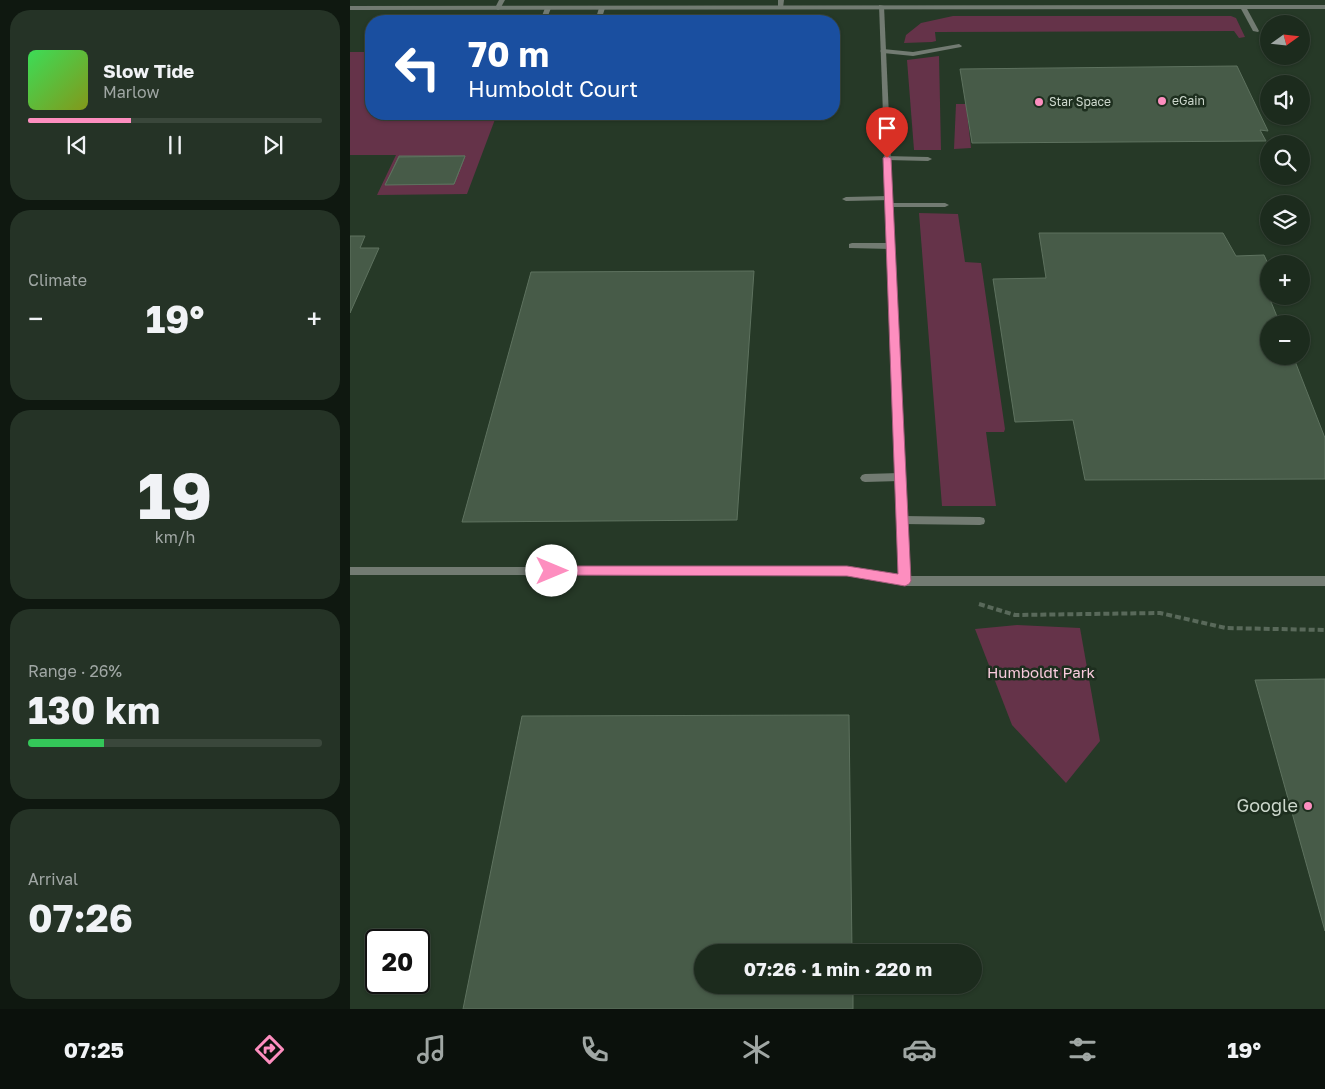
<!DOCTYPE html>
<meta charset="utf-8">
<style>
:root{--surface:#1c2b1d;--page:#253326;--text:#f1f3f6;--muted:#a0a7a4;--line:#3a473b;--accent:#fd8ebf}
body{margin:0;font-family:"Golos Text",sans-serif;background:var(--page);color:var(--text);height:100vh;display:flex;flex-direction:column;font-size:19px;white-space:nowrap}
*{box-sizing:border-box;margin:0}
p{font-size:16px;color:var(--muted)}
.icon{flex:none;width:28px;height:28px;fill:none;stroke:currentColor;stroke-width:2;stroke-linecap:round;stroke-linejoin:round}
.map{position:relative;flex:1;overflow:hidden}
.panel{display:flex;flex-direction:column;gap:10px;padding:10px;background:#0f1810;width:350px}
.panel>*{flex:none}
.hud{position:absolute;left:15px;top:15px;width:475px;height:105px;border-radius:20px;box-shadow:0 1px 4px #0004,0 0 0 1px var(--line);background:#1a4fa0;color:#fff;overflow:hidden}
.needle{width:32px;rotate:75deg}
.buttons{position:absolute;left:910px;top:15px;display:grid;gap:10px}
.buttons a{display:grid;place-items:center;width:50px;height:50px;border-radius:50%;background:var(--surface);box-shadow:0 1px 4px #0004,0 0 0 1px var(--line);font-size:25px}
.speed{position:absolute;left:15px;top:929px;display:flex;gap:10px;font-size:25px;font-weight:700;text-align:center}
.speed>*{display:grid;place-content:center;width:65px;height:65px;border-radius:50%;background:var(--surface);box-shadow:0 1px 4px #0004,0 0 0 1px var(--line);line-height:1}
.speed .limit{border:2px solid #111;border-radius:8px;background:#fff;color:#111}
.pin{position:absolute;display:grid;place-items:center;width:42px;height:42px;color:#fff;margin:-51px -21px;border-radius:50% 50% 50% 0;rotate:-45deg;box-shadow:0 0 5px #0007}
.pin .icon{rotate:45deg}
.me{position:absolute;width:55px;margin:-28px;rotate:90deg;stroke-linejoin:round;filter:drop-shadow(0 0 4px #0008)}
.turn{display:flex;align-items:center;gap:18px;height:105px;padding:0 20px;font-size:22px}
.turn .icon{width:65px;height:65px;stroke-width:2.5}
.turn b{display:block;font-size:35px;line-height:42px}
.big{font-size:38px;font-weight:700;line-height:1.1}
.panel .widget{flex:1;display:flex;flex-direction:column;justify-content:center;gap:8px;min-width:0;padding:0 18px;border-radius:20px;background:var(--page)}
.panel .dial{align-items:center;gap:0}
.dial b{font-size:65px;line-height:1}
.song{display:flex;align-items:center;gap:15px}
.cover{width:60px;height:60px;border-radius:8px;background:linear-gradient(135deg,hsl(130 70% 55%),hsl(70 70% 35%))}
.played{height:5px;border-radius:2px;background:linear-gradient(90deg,var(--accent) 35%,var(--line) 35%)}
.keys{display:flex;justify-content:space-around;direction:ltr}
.heat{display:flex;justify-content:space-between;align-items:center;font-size:28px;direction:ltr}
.charge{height:8px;border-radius:4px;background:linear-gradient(90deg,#34c759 26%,var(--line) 0)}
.trip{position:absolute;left:344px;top:944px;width:288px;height:50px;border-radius:25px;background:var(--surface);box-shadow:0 1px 4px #0004,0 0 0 1px var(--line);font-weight:700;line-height:50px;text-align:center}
.tabs{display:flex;height:80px;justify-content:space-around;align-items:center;background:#0b110c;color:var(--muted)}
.tabs .icon{width:35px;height:35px}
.tabs .active{color:var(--accent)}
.tabs b{font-size:22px;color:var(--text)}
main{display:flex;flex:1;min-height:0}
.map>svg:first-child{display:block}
.green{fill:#653349}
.building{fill:#475b48;stroke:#5e725f}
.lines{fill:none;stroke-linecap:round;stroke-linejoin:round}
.path{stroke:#59695a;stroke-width:4;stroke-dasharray:6 3;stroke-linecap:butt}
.service{fill:#727b72;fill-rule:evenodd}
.minor{fill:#727b72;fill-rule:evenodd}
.tertiary{fill:#727b72;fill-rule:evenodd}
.route{fill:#fd8ebf;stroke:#a45c7c}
.poi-dot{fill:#fd8ebf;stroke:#1d2e1e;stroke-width:2}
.labels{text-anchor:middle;stroke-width:5;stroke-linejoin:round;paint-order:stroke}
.far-poi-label{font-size:12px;fill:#cdd8cd;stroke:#1d2e1e;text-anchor:start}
.park-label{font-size:15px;fill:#faccde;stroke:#1d2e1e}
.near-poi-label{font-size:18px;fill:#cdd8cd;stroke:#1d2e1e;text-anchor:end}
</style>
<main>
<section class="panel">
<div class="widget">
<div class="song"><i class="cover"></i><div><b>Slow Tide</b><p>Marlow</p></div></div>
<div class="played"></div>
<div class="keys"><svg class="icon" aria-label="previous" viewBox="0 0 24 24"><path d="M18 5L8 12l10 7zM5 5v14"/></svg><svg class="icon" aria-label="pause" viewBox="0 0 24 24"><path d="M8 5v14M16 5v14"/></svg><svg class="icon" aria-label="next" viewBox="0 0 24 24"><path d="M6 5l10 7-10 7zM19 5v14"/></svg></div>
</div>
<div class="widget"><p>Climate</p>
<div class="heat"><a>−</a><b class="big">19°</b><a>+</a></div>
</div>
<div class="widget dial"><b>19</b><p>km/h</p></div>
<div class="widget"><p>Range · 26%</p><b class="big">130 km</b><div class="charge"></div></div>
<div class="widget"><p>Arrival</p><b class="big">07:26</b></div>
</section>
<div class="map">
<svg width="975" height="1009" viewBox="0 0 975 1009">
<rect width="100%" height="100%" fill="#263927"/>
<g class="green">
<polygon points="603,16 881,16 886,18 895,37 889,38 884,31 585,32 586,41 582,42 554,43 556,35 571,23"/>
<polygon points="0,52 21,52 21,114 147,114 117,194 27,195 46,155 0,155"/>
<polygon points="589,56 591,150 564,150 557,60"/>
<polygon points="606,104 616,104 621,148 604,149"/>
<polygon points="569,213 608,214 615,262 631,263 655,429 654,432 636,432 646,506 592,506"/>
<polygon points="667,625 730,628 750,741 716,783 662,725 625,629"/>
</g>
<g class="building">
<polygon points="887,66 918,131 910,130 916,141 622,143 610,69"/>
<polygon points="49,156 115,156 104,184 36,184"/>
<polygon points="115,156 104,184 35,185 49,157"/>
<polygon points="689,233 873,233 886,256 914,255 919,266 919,286 915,287 930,324 919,324 919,356 943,356 975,438 975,479 735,480 723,420 665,422 643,279 696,278"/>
<polygon points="0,236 15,236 10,248 29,248 0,313"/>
<polygon points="404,271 387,520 112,522 181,272"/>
<polygon points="975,679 975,931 905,680"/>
<polygon points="499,715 502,952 352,952 352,985 503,985 503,1009 113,1009 172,716"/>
</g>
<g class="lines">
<polyline class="path" points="629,604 665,615 810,613 876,628 975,630"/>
<g class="service">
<polygon points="149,0 155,0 150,9 148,10 145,8"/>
<polygon points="428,0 434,0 433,8 428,7"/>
<polygon points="198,6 201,8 196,21 190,21 195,8"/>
<polygon points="252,6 255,8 251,21 245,21 249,8"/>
<polygon points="891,6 896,7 909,31 908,32 903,31 890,7"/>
<polygon points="609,44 612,46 611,47 563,56 533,53 530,51 533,49 563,52"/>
<polygon points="159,117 222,117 226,119 222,121 157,120 155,119"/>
<polygon points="534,156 578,157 582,159 578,161 537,160 533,158"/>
<polygon points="539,196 542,196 542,200 496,201 492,199 496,197"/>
<polygon points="536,203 595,203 599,205 595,207 539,207 535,205"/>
<polygon points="502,243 541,243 545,246 541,249 499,248 499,244"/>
<polygon points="550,473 553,474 555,477 553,480 550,481 515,482 512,481 510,478 512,475 515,474"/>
<polygon points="552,516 630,517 634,518 635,521 634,524 630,525 552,524 548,523 547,520 548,517"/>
<polygon points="0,567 497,567 555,576 975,576 975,586 555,586 497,575 0,575"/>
</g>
<polygon class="minor" points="529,5 534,6 560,581 559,584 555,586 551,584 550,581"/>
<polygon class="tertiary" points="975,5 975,9 0,10 0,6"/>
</g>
<polygon class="route" points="537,156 541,158 561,581 559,584 555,586 497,576 198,575 196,571 198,567 202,566 497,566 548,574 533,158"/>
<g class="poi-dot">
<circle cx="812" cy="101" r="5"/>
<circle cx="689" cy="102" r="5"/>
<circle cx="958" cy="806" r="5"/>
</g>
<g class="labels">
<g class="far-poi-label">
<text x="822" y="105">eGain</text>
<text x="699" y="106">Star Space</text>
</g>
<g class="park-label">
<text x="691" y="678">Humboldt Park</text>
</g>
<g class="near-poi-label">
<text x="948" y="812">Google</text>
</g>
</g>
</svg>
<div class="buttons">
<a><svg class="needle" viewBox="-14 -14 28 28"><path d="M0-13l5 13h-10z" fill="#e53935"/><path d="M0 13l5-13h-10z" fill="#a0a7a4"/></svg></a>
<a><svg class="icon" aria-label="sound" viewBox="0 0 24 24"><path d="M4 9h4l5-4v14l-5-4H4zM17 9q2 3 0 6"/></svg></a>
<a><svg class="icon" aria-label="search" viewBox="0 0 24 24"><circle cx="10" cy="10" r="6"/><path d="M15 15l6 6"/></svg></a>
<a><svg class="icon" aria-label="layers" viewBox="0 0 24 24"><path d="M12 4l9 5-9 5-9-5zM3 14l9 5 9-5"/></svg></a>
<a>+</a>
<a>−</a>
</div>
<div class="speed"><div class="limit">20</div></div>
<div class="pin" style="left:537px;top:158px;background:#d93025"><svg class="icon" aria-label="arrive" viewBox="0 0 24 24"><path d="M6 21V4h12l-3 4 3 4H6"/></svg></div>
<svg class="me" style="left:202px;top:571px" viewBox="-20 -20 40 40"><circle r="19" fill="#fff"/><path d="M0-13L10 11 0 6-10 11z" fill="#fd8ebf"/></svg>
<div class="trip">07:26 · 1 min · 220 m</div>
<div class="hud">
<div class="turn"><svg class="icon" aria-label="left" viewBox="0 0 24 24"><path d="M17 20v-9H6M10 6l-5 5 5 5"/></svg><div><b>70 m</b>Humboldt Court</div></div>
</div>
</div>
</main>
<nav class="tabs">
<b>07:25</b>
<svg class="icon active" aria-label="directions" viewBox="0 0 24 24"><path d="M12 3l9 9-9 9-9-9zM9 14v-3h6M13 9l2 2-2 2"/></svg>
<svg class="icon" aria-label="music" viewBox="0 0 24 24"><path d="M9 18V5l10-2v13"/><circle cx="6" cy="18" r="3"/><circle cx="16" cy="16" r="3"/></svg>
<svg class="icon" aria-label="phone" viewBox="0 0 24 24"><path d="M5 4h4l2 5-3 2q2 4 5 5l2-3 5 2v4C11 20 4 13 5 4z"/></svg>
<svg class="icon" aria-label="climate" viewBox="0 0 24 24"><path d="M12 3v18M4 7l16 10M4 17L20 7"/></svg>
<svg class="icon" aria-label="car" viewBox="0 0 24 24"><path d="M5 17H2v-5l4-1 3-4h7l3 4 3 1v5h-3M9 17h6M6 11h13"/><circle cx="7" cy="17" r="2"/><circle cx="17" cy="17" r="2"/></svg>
<svg class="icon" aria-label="filters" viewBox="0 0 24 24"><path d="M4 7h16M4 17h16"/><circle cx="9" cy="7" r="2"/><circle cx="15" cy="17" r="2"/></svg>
<b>19°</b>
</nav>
